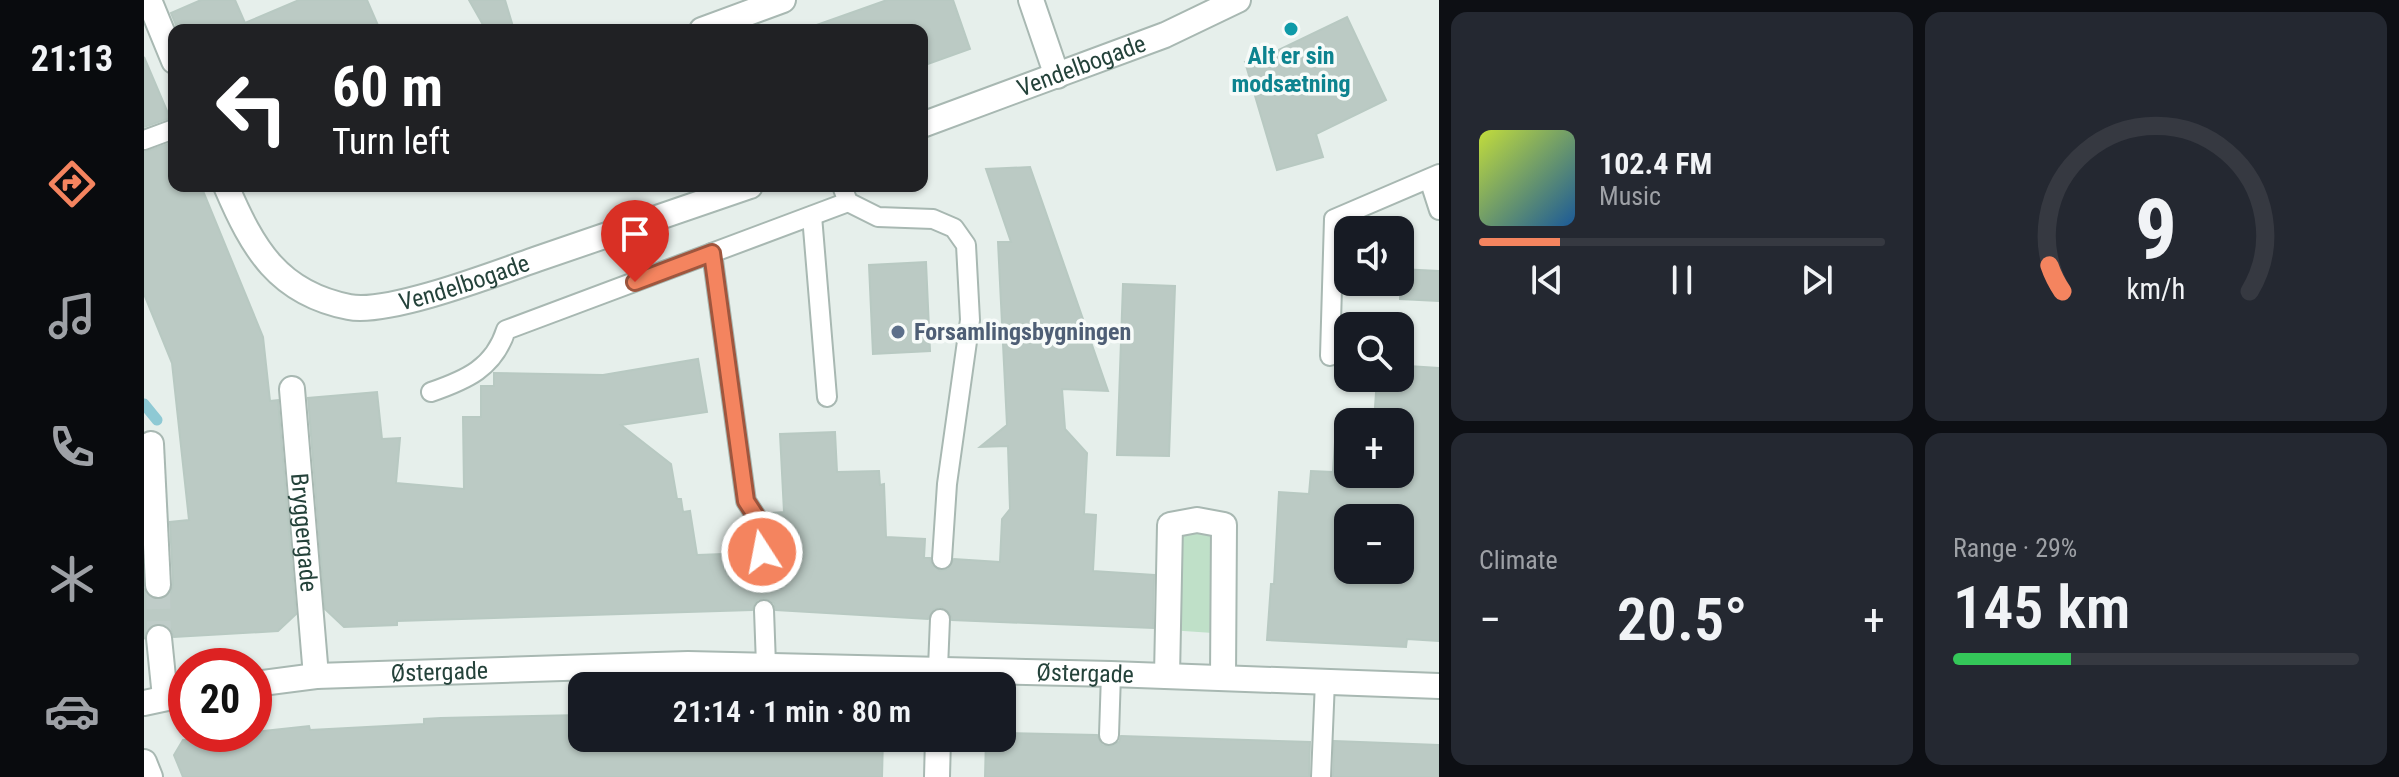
<!DOCTYPE html>
<meta charset="utf-8">
<style>
:root{--surface:#171b24;--page:#242831;--text:#f1f3f6;--muted:#9ea1a6;--line:#363941;--accent:#f4845f}
body{margin:0;font-family:"Roboto Condensed",sans-serif;background:var(--page);color:var(--text);height:100vh;display:flex;flex-direction:column;font-size:30px;white-space:nowrap}
*{box-sizing:border-box;margin:0}
p{font-size:26px;color:var(--muted)}
.icon{flex:none;width:44px;height:44px;fill:none;stroke:currentColor;stroke-width:2;stroke-linecap:round;stroke-linejoin:round}
.map{position:relative;flex:1;overflow:hidden}
.drawer{display:flex;flex-direction:column;gap:12px;padding:12px;background:#0d0f14;width:960px}
.drawer>*{flex:none}
.top-card{position:absolute;left:24px;top:24px;width:760px;height:168px;border-radius:16px;box-shadow:0 2px 6px #0004;background:#202124;color:#fff;overflow:hidden}
.controls{position:absolute;left:1190px;top:216px;display:grid;gap:16px}
.controls a{display:grid;place-items:center;width:80px;height:80px;border-radius:16px;background:var(--surface);box-shadow:0 2px 6px #0004;font-size:40px}
.speed{position:absolute;left:24px;top:648px;display:flex;gap:16px;font-size:40px;font-weight:700;text-align:center}
.speed>*{display:grid;place-content:center;width:104px;height:104px;border-radius:50%;background:var(--surface);box-shadow:0 2px 6px #0004;line-height:1}
.speed .limit{border:12px solid #d22;background:#fff;color:#111}
.pin{position:absolute;display:grid;place-items:center;width:68px;height:68px;color:#fff;margin:-82px -34px;border-radius:50% 50% 50% 0;rotate:-45deg;box-shadow:0 0 8px #0007}
.pin .icon{rotate:45deg}
.me{position:absolute;width:88px;margin:-44px;rotate:349deg;stroke-linejoin:round;filter:drop-shadow(0 0 6px #0008)}
.turn{display:flex;align-items:center;gap:28px;height:168px;padding:0 32px;font-size:36px}
.turn .icon{width:104px;height:104px;stroke-width:2.5}
.turn b{display:block;font-size:56px;line-height:68px}
.big{font-size:60px;font-weight:600;line-height:1.1}
.drawer .tile{flex:1;display:flex;flex-direction:column;justify-content:center;gap:12px;min-width:0;padding:0 28px;border-radius:16px;background:var(--page)}
.drawer .dial{align-items:center;gap:0}
.dial svg{height:208px;overflow:visible;fill:none;stroke:var(--line);stroke-width:7;stroke-linecap:round;text-anchor:middle}
.dial text{fill:var(--text);stroke:none}
.song{display:flex;align-items:center;gap:24px}
.cover{width:96px;height:96px;border-radius:12px;background:linear-gradient(135deg,hsl(70 70% 55%),hsl(210 70% 35%))}
.played{height:8px;border-radius:4px;background:linear-gradient(90deg,var(--accent) 20%,var(--line) 20%)}
.keys{display:flex;justify-content:space-around;direction:ltr}
.heat{display:flex;justify-content:space-between;align-items:center;font-size:44px;direction:ltr}
.charge{height:12px;border-radius:6px;background:linear-gradient(90deg,#34c759 29%,var(--line) 0)}
.drawer .tiles{flex:1;display:grid;gap:12px;grid-template-columns:repeat(2,1fr)}
.trip{position:absolute;left:424px;top:672px;width:448px;height:80px;border-radius:16px;background:var(--surface);box-shadow:0 2px 6px #0004;font-weight:600;line-height:80px;text-align:center}
main{display:flex;flex:1;min-height:0}
.dock{display:flex;flex-direction:column;width:144px;justify-content:space-around;align-items:center;background:#090b0e;color:var(--muted)}
.dock .icon{width:56px;height:56px}
.dock .on{color:var(--accent)}
.dock b{font-size:36px;color:var(--text)}
.map>svg:first-child{display:block}
.green{fill:#bfe0c8}
.lines{fill:none;stroke-linecap:round;stroke-linejoin:round}
.stream{stroke:#8ec9d4;stroke-width:11}
.building{fill:#bbcac4;stroke:#b8c9c2;stroke-width:2;fill-rule:evenodd}
.pedestrian-tunnel{stroke:#bfccc8;stroke-width:24;stroke-dasharray:24 12;stroke-linecap:butt}
.service-casing{stroke:#a8b8b2;stroke-width:22}
.pedestrian-casing{stroke:#a8b8b2;stroke-width:28}
.minor-casing{stroke:#a8b8b2;stroke-width:28}
.tertiary-casing{stroke:#a8b8b2;stroke-width:28}
.service{stroke:#fff;stroke-width:18}
.pedestrian{stroke:#fff;stroke-width:24}
.minor{stroke:#fff;stroke-width:24}
.tertiary{stroke:#fff;stroke-width:24}
.route-casing{stroke:#9f563e;stroke-width:20}
.route{stroke:#f4845f;stroke-width:14}
.culture-dot{fill:#0f9aa8;stroke:#f7fbf9;stroke-width:3}
.service-dot{fill:#5c6f8a;stroke:#f7fbf9;stroke-width:3}
.labels{text-anchor:middle;stroke-width:7;stroke-linejoin:round;paint-order:stroke}
.culture-label{font-size:24px;font-weight:bold;fill:#0d838f;stroke:#f7fbf9}
.street-label{font-size:24px;fill:#24423a;stroke:#f7fbf9}
.service-label{font-size:24px;font-weight:bold;fill:#4e5e75;stroke:#f7fbf9;text-anchor:start}
</style>
<main>
<nav class="dock">
<b>21:13</b>
<svg class="icon on" aria-label="directions" viewBox="0 0 24 24"><path d="M12 3l9 9-9 9-9-9zM9 14v-3h6M13 9l2 2-2 2"/></svg>
<svg class="icon" aria-label="music" viewBox="0 0 24 24"><path d="M9 18V5l10-2v13"/><circle cx="6" cy="18" r="3"/><circle cx="16" cy="16" r="3"/></svg>
<svg class="icon" aria-label="phone" viewBox="0 0 24 24"><path d="M5 4h4l2 5-3 2q2 4 5 5l2-3 5 2v4C11 20 4 13 5 4z"/></svg>
<svg class="icon" aria-label="climate" viewBox="0 0 24 24"><path d="M12 3v18M4 7l16 10M4 17L20 7"/></svg>
<svg class="icon" aria-label="car" viewBox="0 0 24 24"><path d="M5 17H2v-5l4-1 3-4h7l3 4 3 1v5h-3M9 17h6M6 11h13"/><circle cx="7" cy="17" r="2"/><circle cx="17" cy="17" r="2"/></svg>
</nav>
<div class="map">
<svg width="1295" height="777" viewBox="0 0 1295 777">
<rect width="100%" height="100%" fill="#e6efeb"/>
<polygon class="green" points="1032,529 1075,532 1069,633 1025,630"/>
<g class="lines">
<polyline class="stream" points="0,404 13,420"/>
</g>
<g class="building">
<polygon points="57,0 91,0 101,23 155,0 223,0 236,30 34,30 27,13"/>
<polygon points="325,0 361,0 370,30 342,30"/>
<polygon points="743,0 809,0 826,49 778,66 778,30 671,30 670,26"/>
<polygon points="1203,17 1242,100 1172,134 1179,157 1133,170 1101,62 1122,56"/>
<polygon points="0,57 26,118 0,127"/>
<polygon points="30,142 30,186 57,186 119,337 126,401 134,400 152,614 134,631 30,637 27,629 14,623 6,626 0,639 0,589 6,598 14,600 27,592 29,584 26,522 45,520 28,363 0,294 0,152"/>
<polygon points="886,167 964,391 918,389 921,429 943,453 940,514 952,515 949,571 1010,575 1009,628 808,620 806,613 797,607 790,609 784,619 632,610 630,603 620,598 613,600 608,610 253,621 253,625 200,627 181,609 164,398 233,392 238,439 256,438 252,483 320,489 319,417 337,417 337,386 350,386 350,373 459,375 554,359 563,412 477,425 527,464 533,499 537,499 539,512 546,511 553,555 606,553 613,563 625,562 630,552 628,513 640,512 636,434 691,432 693,472 735,471 736,485 740,484 742,537 781,539 780,558 786,558 788,565 796,571 804,569 810,559 856,562 858,519 866,509 864,446 836,447 863,425 854,242 867,242 842,169"/>
<polygon points="782,262 786,351 729,354 725,265"/>
<polygon points="1256,269 1295,271 1295,301 1256,299"/>
<polygon points="979,284 1031,286 1025,456 973,455"/>
<path d="M1264 366 1295 368V641L1263 639 1262 647 1123 640 1127 584H1130L1135 492 1165 494 1167 471 1189 472 1192 427H1204V474H1256V422H1230L1233 378H1256V375H1263ZM1204 518H1256V570H1204Z"/>
<polygon points="438,715 438,738 739,738 738,777 39,777 30,755 39,740 165,726 166,730 280,724 280,719 297,718"/>
<polygon points="858,733 953,735 958,745 965,747 975,742 977,736 1166,742 1165,777 841,777 842,738 858,738"/>
<polygon points="1190,741 1295,745 1295,777 1189,777"/>
</g>
<g class="lines">
<polyline class="pedestrian-tunnel" points="14,585 15,638"/>
<defs>
<g id="service">
<polyline points="0,140 30,129"/>
<polyline points="1285,179 1295,210"/>
<polyline points="698,186 704,202 734,217 789,219 810,228 822,245 826,320 803,484 798,559"/>
<polyline points="668,216 683,397"/>
<polyline points="568,253 602,501 617,524 618,552"/>
<polyline points="1186,356 1190,219 1295,174"/>
<path d="M287 392C322 380 350 368 362 330L704 202"/>
<polyline points="620,610 622,665"/>
<polyline points="794,668 796,619"/>
<polyline points="965,735 967,674"/>
<polyline points="1177,777 1181,681"/>
</g>
<g id="pedestrian">
<polyline points="7,444 14,585"/>
<polyline points="15,638 21,697"/>
<polyline points="1023,676 1026,525 1053,520 1080,525 1079,677"/>
<path id="s1" d="M110 684 172 676 544 664 967 674 1295 686"/>
<polyline points="0,703 42,694"/>
<polyline points="0,762 6,777"/>
</g>
<g id="minor">
<polyline points="887,0 913,76"/>
<polyline points="558,30 639,0"/>
<path id="s2" d="M148 389 172 676"/>
<polyline points="794,686 794,668"/>
<polyline points="793,777 794,738"/>
</g>
<g id="tertiary">
<polyline points="5,0 30,61"/>
<path id="s3" d="M778 125 1021 35 1094 0"/>
<path id="s4" d="M82 186C109 249 134 293 205 307 244 315 353 273 393 259 464 234 535 210 606 186"/>
</g>
</defs>
<use href="#service" class="service-casing"/>
<use href="#pedestrian" class="pedestrian-casing"/>
<use href="#minor" class="minor-casing"/>
<use href="#tertiary" class="tertiary-casing"/>
<use href="#service" class="service"/>
<use href="#pedestrian" class="pedestrian"/>
<use href="#minor" class="minor"/>
<use href="#tertiary" class="tertiary"/>
</g>
<g class="lines">
<defs>
<polyline id="route" points="491,282 568,253 602,501 617,524 618,552"/>
</defs>
<use href="#route" class="route-casing"/>
<use href="#route" class="route"/>
</g>
<circle class="culture-dot" cx="1147" cy="29" r="8"/>
<circle class="service-dot" cx="754" cy="332" r="8"/>
<g class="labels">
<g class="culture-label">
<text x="1147" y="64">Alt er sin<tspan x="1147" dy="28">modsætning</tspan></text>
</g>
<g class="street-label">
<text dy="8" stroke="none"><textPath href="#s3" startOffset="170">Vendelbogade</textPath></text>
<text dy="8" stroke="none"><textPath href="#s4" startOffset="300">Vendelbogade</textPath></text>
<text dy="8" stroke="none"><textPath href="#s2" startOffset="144">Bryggergade</textPath></text>
<text dy="8" stroke="none"><textPath href="#s1" startOffset="186">Østergade</textPath></text>
<text dy="8" stroke="none"><textPath href="#s1" startOffset="832">Østergade</textPath></text>
</g>
<g class="service-label">
<text x="770" y="340">Forsamlingsbygningen</text>
</g>
</g>
</svg>
<div class="controls">
<a><svg class="icon" aria-label="sound" viewBox="0 0 24 24"><path d="M4 9h4l5-4v14l-5-4H4zM17 9q2 3 0 6"/></svg></a>
<a><svg class="icon" aria-label="search" viewBox="0 0 24 24"><circle cx="10" cy="10" r="6"/><path d="M15 15l6 6"/></svg></a>
<a>+</a>
<a>−</a>
</div>
<div class="speed"><div class="limit">20</div></div>
<div class="pin" style="left:491px;top:282px;background:#d93025"><svg class="icon" aria-label="arrive" viewBox="0 0 24 24"><path d="M6 21V4h12l-3 4 3 4H6"/></svg></div>
<svg class="me" style="left:618px;top:552px" viewBox="-20 -20 40 40"><circle r="17" fill="#f4845f" stroke="#fff" stroke-width="3"/><path d="M0-11L8 9 0 5-8 9z" fill="#fff"/></svg>
<div class="trip">21:14 · 1 min · 80 m</div>
<div class="top-card">
<div class="turn"><svg class="icon" aria-label="left" viewBox="0 0 24 24"><path d="M17 20v-9H6M10 6l-5 5 5 5"/></svg><div><b>60 m</b>Turn left</div></div>
</div>
</div>
<section class="drawer">
<div class="tiles">
<div class="tile">
<div class="song"><i class="cover"></i><div><b>102.4 FM</b><p>Music</p></div></div>
<div class="played"></div>
<div class="keys"><svg class="icon" aria-label="previous" viewBox="0 0 24 24"><path d="M18 5L8 12l10 7zM5 5v14"/></svg><svg class="icon" aria-label="pause" viewBox="0 0 24 24"><path d="M8 5v14M16 5v14"/></svg><svg class="icon" aria-label="next" viewBox="0 0 24 24"><path d="M6 5l10 7-10 7zM19 5v14"/></svg></div>
</div>
<div class="tile dial"><svg viewBox="0 0 100 80">
<path d="M14 69A42 42 0 1 1 86 69"/>
<path d="M14 69A42 42 0 0 1 9 59" stroke="#f4845f"/>
<text x="50" y="56" font-size="32" font-weight="700">9</text>
<text x="50" y="72" font-size="11">km/h</text>
</svg></div>
<div class="tile"><p>Climate</p>
<div class="heat"><a>−</a><b class="big">20.5°</b><a>+</a></div>
</div>
<div class="tile"><p>Range · 29%</p><b class="big">145 km</b><div class="charge"></div></div>
</div>
</section>
</main>
